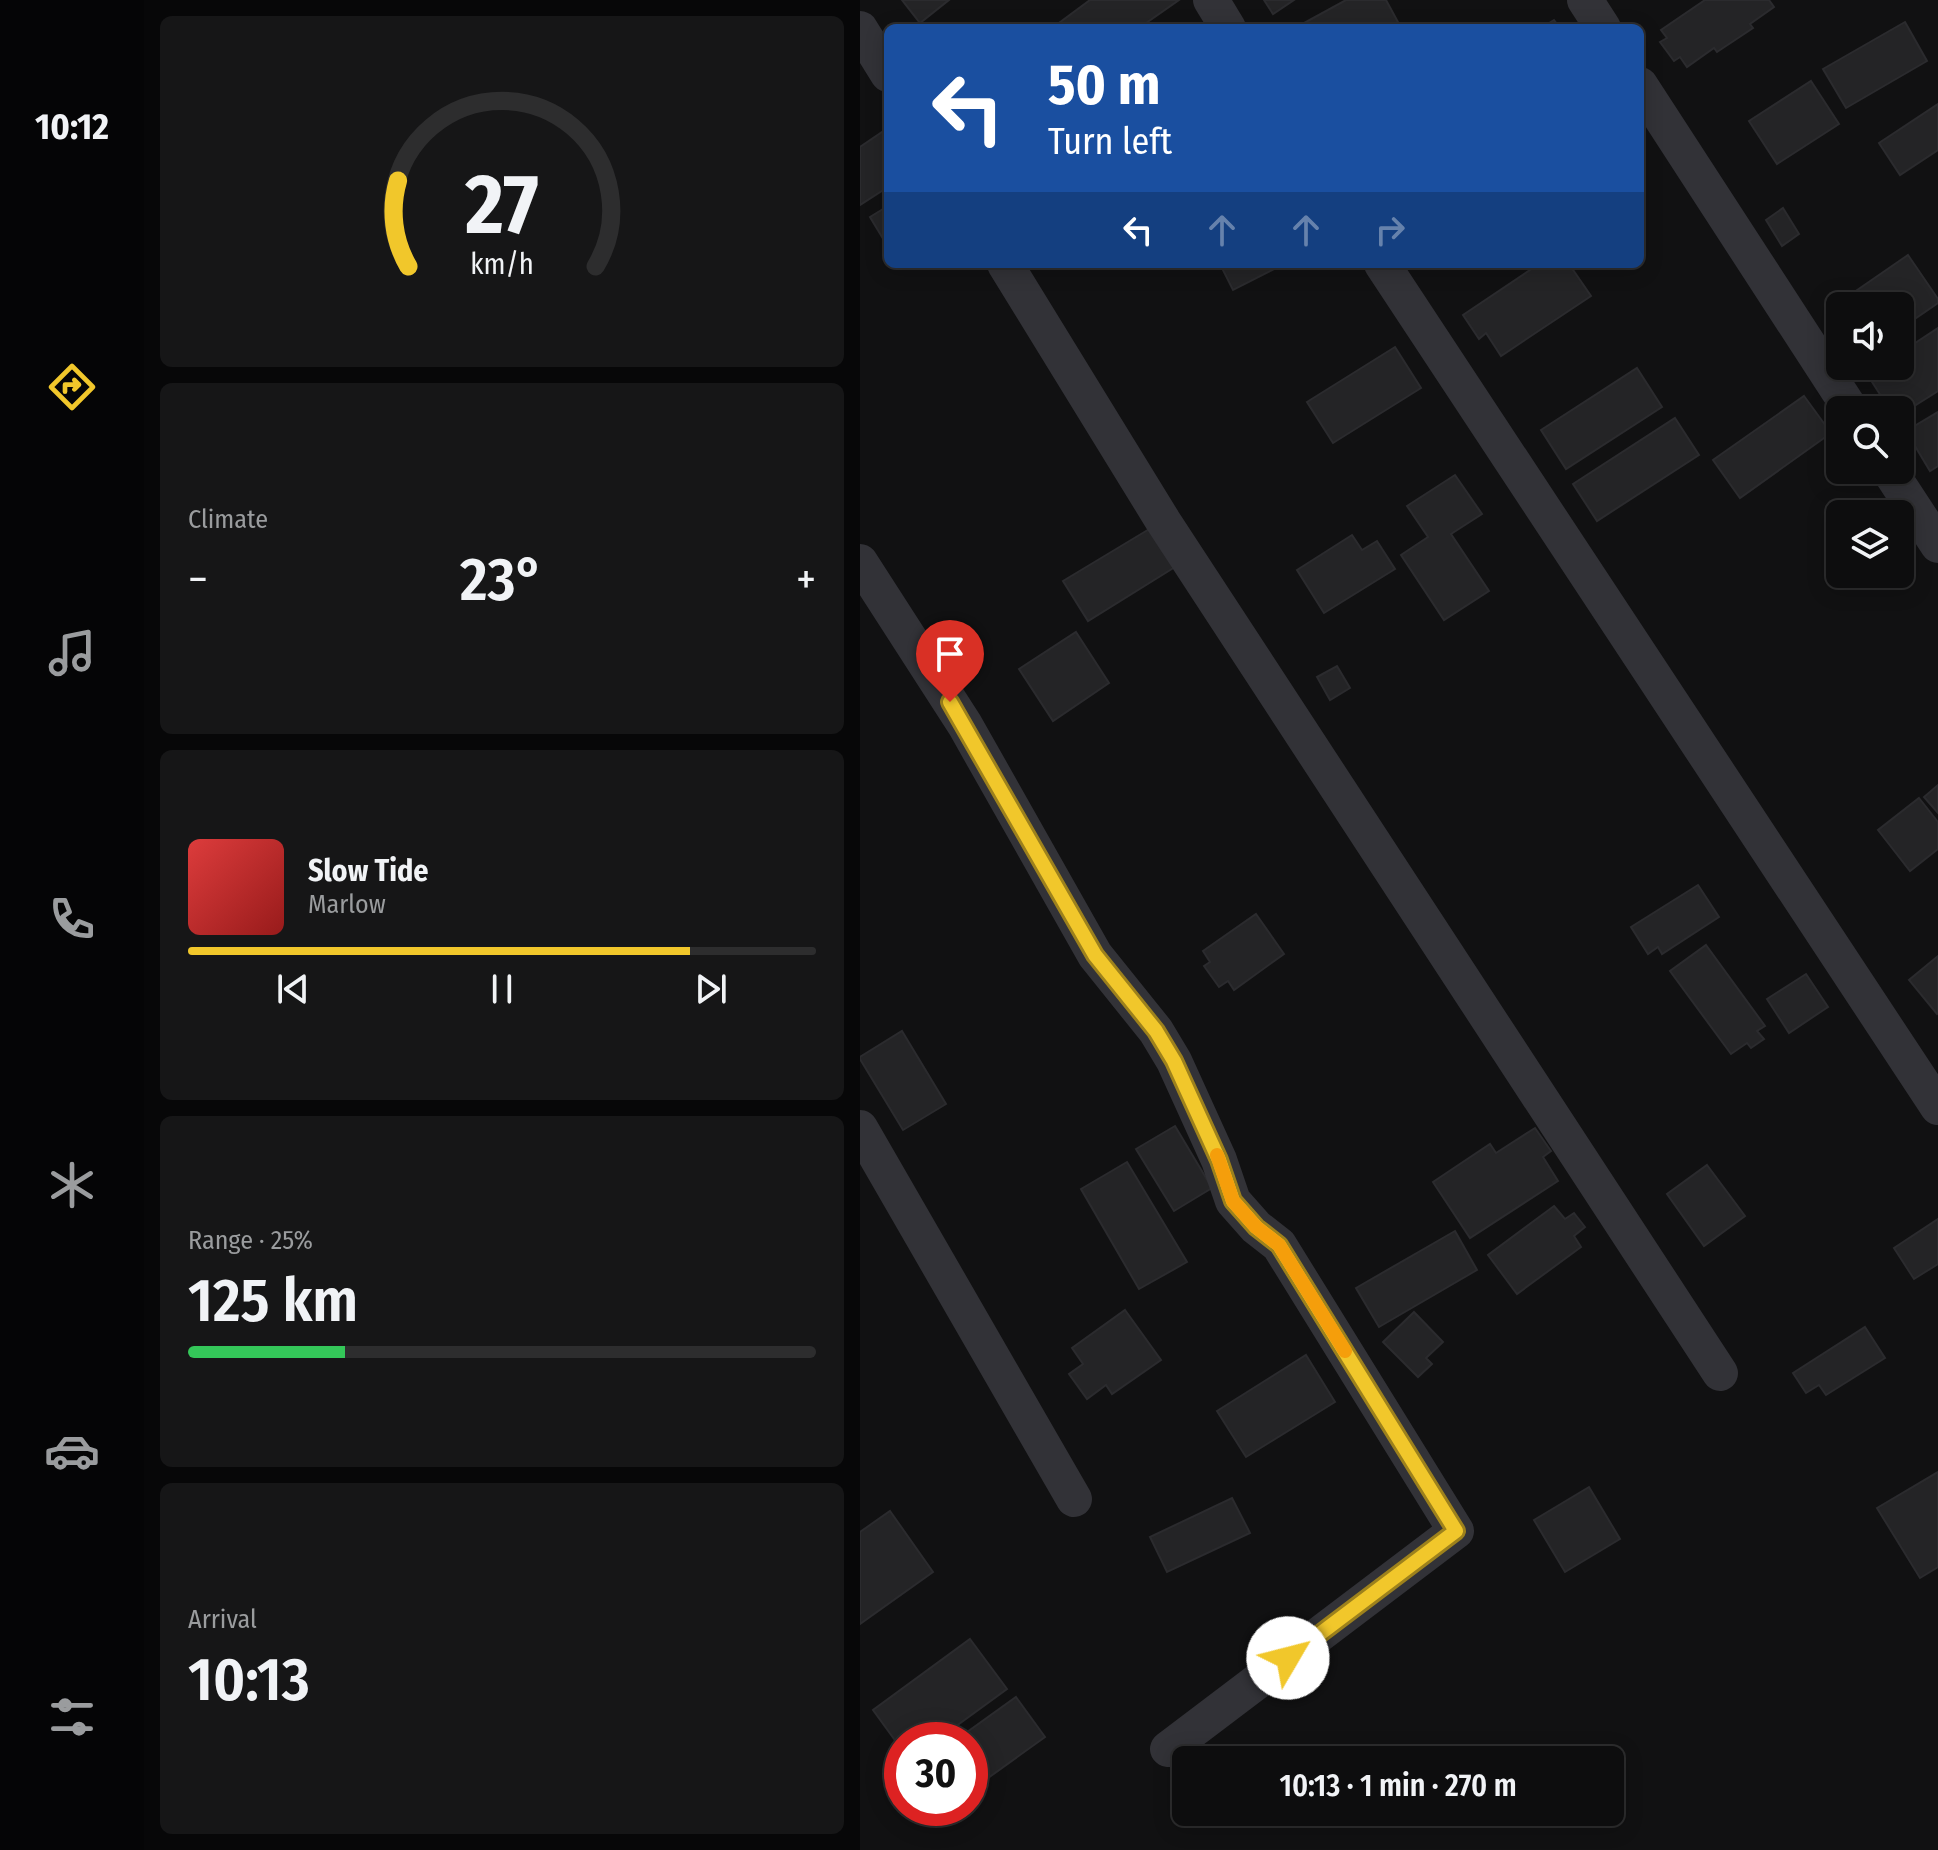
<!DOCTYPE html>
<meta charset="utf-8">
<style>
:root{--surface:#0d0d0e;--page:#161617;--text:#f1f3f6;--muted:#9a9c9e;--line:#2d2d2e;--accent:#f1c72b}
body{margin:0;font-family:"Fira Sans Condensed",sans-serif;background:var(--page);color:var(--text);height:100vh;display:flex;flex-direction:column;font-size:30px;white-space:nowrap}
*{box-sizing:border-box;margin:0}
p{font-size:26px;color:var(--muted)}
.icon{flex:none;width:44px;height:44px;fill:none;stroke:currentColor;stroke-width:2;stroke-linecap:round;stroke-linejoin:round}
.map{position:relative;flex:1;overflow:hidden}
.panel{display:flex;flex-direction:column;gap:16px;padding:16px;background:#070708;width:716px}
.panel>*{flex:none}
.top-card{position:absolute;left:24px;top:24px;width:760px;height:244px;border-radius:12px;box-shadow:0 4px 20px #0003,0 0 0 2px var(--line);background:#1a4fa0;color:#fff;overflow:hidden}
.buttons{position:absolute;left:966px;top:292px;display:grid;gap:16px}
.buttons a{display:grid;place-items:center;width:88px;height:88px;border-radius:12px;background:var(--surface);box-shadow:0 4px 20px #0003,0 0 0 2px var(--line);font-size:40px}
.speed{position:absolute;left:24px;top:1722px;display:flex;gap:16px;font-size:40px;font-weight:700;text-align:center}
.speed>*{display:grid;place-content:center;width:104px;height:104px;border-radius:50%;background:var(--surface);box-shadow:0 4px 20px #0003,0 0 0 2px var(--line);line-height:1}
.speed .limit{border:12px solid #d22;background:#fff;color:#111}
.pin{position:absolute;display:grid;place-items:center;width:68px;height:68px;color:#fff;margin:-82px -34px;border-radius:50% 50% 50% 0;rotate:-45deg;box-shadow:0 0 8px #0007}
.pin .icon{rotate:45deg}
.me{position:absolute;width:88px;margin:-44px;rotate:53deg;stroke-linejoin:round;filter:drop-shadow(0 0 6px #0008)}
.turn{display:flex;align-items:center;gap:28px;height:168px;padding:0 32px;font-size:36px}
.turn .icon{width:104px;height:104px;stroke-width:2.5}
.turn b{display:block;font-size:56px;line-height:68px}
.lanes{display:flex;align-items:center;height:76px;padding:0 32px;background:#0003;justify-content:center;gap:40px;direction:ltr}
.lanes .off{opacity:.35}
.big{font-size:60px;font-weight:600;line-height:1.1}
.panel .card{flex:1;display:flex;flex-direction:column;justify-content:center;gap:12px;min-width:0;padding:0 28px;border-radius:12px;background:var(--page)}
.panel .dial{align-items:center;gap:0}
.dial svg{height:208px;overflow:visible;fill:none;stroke:var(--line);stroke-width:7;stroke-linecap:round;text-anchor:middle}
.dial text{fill:var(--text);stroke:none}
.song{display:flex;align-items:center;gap:24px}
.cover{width:96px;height:96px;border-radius:12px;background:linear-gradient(135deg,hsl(0 70% 55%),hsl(0 70% 35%))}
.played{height:8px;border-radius:4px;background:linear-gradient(90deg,var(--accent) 80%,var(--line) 80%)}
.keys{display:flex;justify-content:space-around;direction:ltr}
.heat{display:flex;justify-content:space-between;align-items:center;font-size:44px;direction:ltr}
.charge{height:12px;border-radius:6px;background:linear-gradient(90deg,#34c759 25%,var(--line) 0)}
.trip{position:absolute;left:312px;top:1746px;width:452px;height:80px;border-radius:12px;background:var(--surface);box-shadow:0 4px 20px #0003,0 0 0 2px var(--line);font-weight:600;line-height:80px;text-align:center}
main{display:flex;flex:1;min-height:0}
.menu{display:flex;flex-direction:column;width:144px;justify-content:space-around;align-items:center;background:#050506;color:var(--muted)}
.menu .icon{width:56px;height:56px}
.menu .current{color:var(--accent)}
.menu b{font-size:36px;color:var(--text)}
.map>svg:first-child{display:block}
.building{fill:#242426;stroke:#2b2b2e;stroke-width:2}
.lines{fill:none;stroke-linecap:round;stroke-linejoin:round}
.minor{stroke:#323237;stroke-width:36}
.route-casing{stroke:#9d811c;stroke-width:20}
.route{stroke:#f1c72b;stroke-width:14}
.slow{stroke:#f59e0b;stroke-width:14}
</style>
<main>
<nav class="menu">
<b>10:12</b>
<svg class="icon current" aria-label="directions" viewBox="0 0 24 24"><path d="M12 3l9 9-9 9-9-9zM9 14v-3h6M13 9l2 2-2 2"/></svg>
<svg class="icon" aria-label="music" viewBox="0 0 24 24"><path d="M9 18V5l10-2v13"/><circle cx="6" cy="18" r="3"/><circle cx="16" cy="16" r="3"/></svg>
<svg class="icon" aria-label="phone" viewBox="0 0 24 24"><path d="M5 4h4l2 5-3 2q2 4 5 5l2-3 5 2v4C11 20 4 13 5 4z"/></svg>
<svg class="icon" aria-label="climate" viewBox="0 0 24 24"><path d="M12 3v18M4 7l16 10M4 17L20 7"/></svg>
<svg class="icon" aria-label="car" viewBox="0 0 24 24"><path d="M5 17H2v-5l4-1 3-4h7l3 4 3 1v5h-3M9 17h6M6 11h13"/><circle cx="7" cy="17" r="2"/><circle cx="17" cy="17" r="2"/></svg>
<svg class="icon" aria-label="filters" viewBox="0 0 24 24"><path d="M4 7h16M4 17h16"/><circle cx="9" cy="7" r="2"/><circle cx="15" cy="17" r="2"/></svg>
</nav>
<section class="panel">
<div class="card dial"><svg viewBox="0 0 100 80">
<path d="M14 69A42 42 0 1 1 86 69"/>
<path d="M14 69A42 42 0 0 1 10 36" stroke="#f1c72b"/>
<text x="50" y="56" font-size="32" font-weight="700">27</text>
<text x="50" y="72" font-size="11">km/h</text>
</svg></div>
<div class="card"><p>Climate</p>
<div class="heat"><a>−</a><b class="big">23°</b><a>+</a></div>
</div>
<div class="card">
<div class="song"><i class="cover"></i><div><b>Slow Tide</b><p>Marlow</p></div></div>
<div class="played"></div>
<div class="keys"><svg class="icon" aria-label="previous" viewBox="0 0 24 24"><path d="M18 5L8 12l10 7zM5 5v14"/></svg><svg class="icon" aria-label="pause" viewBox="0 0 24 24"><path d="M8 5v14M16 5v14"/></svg><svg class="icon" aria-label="next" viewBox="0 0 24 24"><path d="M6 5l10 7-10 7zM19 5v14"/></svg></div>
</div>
<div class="card"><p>Range · 25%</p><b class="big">125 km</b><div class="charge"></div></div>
<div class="card"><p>Arrival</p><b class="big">10:13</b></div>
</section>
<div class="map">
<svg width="1078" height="1850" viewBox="0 0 1078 1850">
<rect width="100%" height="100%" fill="#111112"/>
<g class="building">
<polygon points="42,0 89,0 60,23"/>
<polygon points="230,0 319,0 279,28 203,28 199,23"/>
<polygon points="404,0 434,0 413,14"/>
<polygon points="486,0 526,0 538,22 527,28 435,28"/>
<polygon points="845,0 909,0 914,7 890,24 893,28 857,52 854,48 827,67 820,57 814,61 800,42 807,38 801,30"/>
<polygon points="694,20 700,28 681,28"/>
<polygon points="1045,22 1067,61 986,108 963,69"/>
<polygon points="951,81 979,124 917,164 889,121"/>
<polygon points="1078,104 1078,150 1040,175 1019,143"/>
<polygon points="28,128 28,187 0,205 0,147"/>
<polygon points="28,206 28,247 10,217"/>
<polygon points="923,208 939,234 922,246 906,220"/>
<polygon points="1048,255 1078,299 1078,303 1040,329 1040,306 995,306 997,305 990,295"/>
<polygon points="360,264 424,264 373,290"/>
<polygon points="679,264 709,264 731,296 641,356 626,333 619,339 603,315"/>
<polygon points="1078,328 1078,391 1040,415 1040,410 1030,410 1007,374 1020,366 1040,366 1040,353"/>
<polygon points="535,347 561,388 473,443 447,402"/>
<polygon points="777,368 802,407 706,469 681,430"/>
<polygon points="944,396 971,433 880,498 853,460"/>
<polygon points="1078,412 1078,466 1070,471 1046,431"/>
<polygon points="815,418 839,455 737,521 713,484"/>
<polygon points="595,475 622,514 591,534 629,591 584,620 541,555 568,537 547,506"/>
<polygon points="291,528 315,567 228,621 203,581"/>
<polygon points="492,535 502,550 517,541 535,569 464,613 437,570"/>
<polygon points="216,632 249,683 193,721 159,669"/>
<polygon points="477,666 490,688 470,700 457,677"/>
<polygon points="1078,785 1078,813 1064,797"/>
<polygon points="1059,798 1078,822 1078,849 1050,871 1018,830"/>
<polygon points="838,885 859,917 802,954 798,947 788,954 771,927"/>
<polygon points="396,914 424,954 374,990 368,981 359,987 344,966 350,962 343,951"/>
<polygon points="846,945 905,1026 897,1031 904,1039 891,1048 887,1043 871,1054 810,971"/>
<polygon points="1078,956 1078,1013 1077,1014 1049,980"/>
<polygon points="946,974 968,1007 929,1033 907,999"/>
<polygon points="42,1031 86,1104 43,1130 0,1059 0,1057"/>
<polygon points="315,1126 352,1188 314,1211 276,1149"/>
<polygon points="675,1128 691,1151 683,1157 698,1181 610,1238 573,1182 630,1144 636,1153"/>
<polygon points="267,1162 327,1262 279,1289 221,1189"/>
<polygon points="847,1165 885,1216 844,1246 807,1194"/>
<polygon points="694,1206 705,1219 714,1213 725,1227 714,1236 721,1247 657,1294 628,1255"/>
<polygon points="1078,1219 1078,1264 1054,1279 1034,1248"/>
<polygon points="595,1231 617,1270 519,1327 496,1288"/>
<polygon points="265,1310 301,1360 252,1394 246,1385 227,1399 209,1374 223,1364 212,1348"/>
<polygon points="554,1312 583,1342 566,1358 572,1364 558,1377 523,1342"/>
<polygon points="1005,1327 1025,1358 966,1395 959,1385 946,1393 933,1373"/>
<polygon points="446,1355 475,1402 386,1457 357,1411"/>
<polygon points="1078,1472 1078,1567 1060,1578 1017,1508"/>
<polygon points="729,1487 760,1539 705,1572 674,1520"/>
<polygon points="372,1498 390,1533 307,1572 290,1537"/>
<polygon points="30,1511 73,1572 0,1624 0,1532"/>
<polygon points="110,1639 147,1689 77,1740 42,1740 42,1750 13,1710"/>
<polygon points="156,1697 185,1737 110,1791 110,1740 96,1740"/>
</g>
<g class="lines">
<g class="minor">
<polyline points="351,0 368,28"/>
<polyline points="725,0 743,28"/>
<polyline points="0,29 28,74"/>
<polyline points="780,85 991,410"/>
<polyline points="145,264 303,521 860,1373"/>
<polyline points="522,264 1078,1107"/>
<polyline points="1029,470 1078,545"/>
<polyline points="0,562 105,725 235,955 296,1031 314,1061 359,1160 373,1201 396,1227 419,1245 596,1531 308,1749"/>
<polyline points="0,1128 214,1499"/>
</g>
</g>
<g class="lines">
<defs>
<polyline id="route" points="90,702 235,955 296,1031 314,1061 359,1160 373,1201 396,1227 419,1245 596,1531 428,1658"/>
</defs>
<use href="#route" class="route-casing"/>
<use href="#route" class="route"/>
<polyline class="slow" points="357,1155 373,1201 396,1227 419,1245 485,1351"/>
</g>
</svg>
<div class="buttons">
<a><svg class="icon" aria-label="sound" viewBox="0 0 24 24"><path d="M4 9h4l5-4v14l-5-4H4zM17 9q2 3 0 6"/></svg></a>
<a><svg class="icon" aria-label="search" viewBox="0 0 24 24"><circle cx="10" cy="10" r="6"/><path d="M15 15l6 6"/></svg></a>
<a><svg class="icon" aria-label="layers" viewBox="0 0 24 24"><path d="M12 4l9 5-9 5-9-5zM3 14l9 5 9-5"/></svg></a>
</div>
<div class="speed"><div class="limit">30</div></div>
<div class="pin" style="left:90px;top:702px;background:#d93025"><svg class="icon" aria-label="arrive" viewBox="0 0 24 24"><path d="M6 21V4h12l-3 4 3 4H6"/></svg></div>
<svg class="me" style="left:428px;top:1658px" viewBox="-20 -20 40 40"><circle r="19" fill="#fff"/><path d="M0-13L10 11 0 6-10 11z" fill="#f1c72b"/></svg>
<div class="trip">10:13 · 1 min · 270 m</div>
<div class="top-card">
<div class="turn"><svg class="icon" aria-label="left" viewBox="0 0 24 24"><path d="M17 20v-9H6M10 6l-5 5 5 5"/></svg><div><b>50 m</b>Turn left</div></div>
<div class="lanes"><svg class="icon" aria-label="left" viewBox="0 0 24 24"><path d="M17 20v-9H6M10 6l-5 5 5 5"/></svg><svg class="icon off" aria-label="ahead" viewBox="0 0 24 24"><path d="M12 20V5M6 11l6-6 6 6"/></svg><svg class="icon off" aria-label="ahead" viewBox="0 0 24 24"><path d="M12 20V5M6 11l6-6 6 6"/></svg><svg class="icon off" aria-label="right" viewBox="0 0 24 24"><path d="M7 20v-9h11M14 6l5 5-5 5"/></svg></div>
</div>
</div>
</main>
